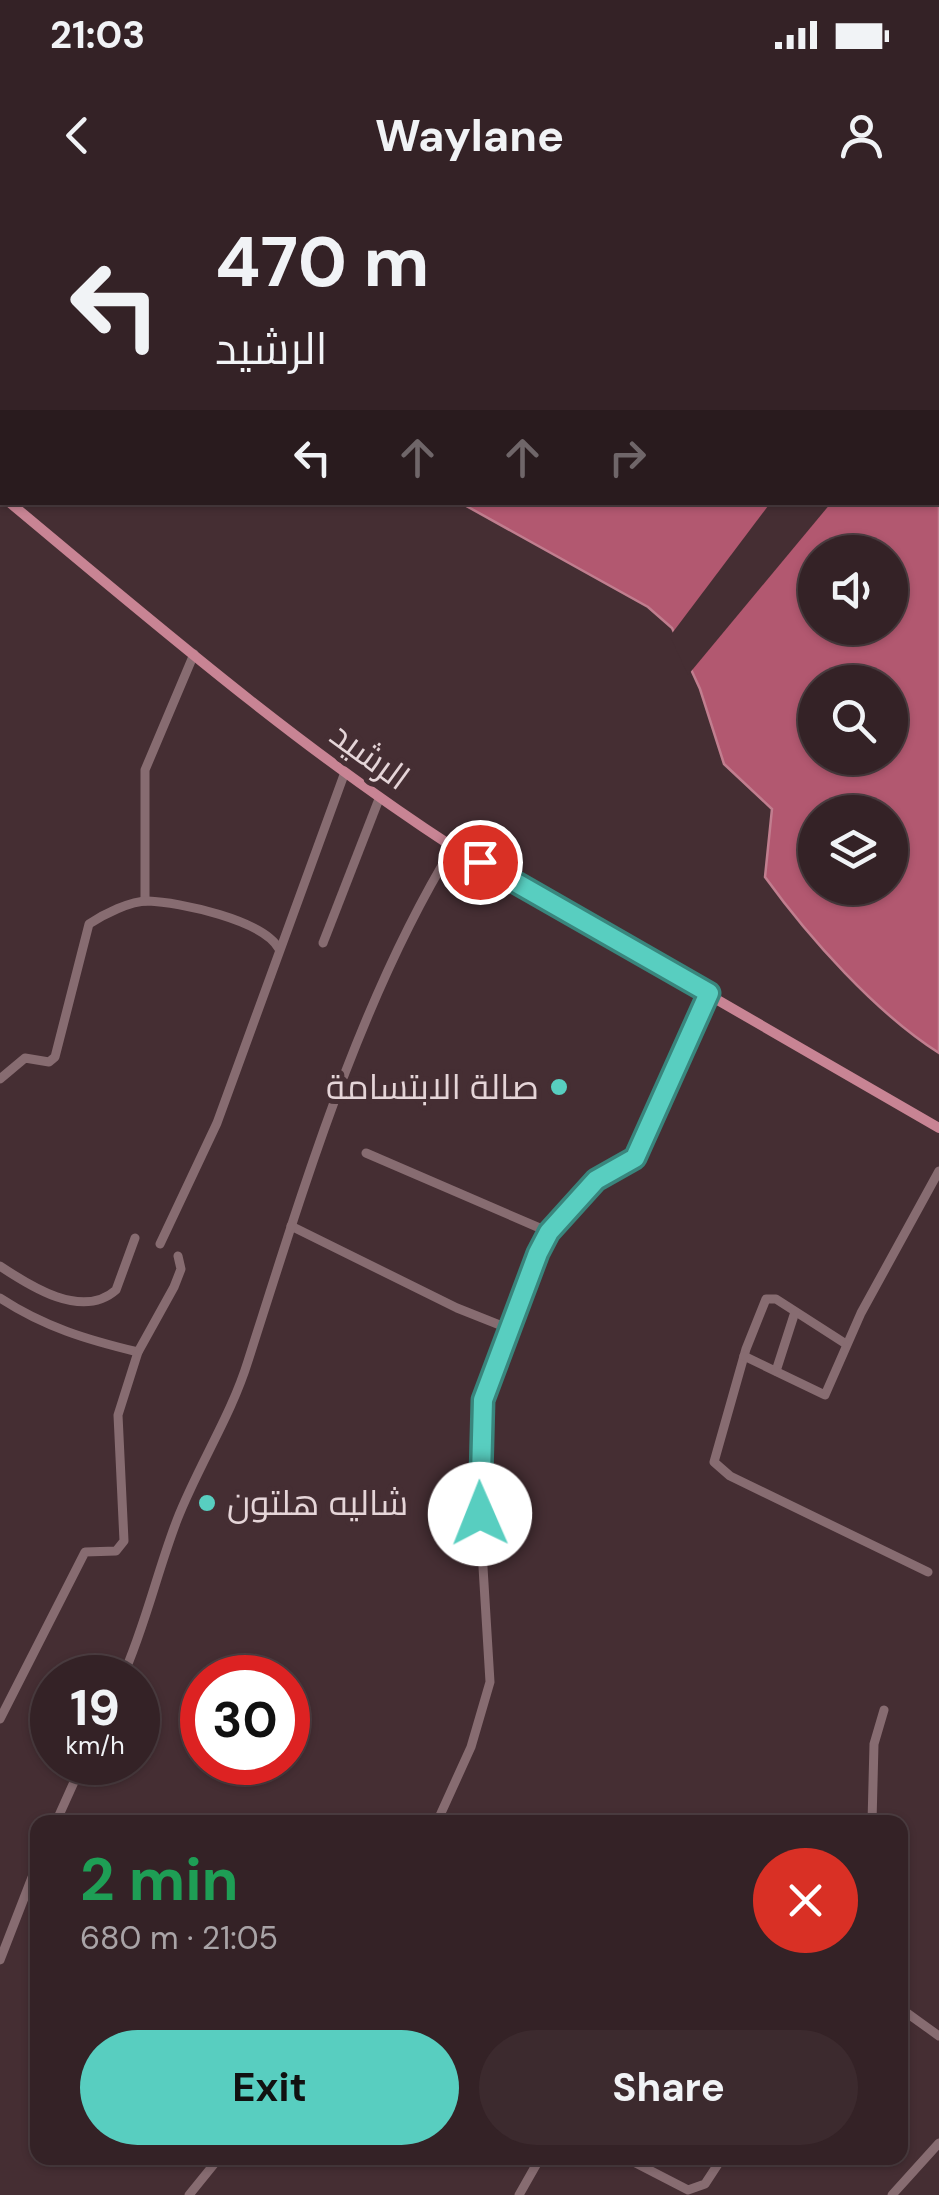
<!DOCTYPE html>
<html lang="en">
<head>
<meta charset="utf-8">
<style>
	:root { --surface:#342226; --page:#3c2a2e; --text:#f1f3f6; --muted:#a9a4a7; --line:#4e3f43; --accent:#58cec0 }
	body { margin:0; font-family:"DM Sans",Cairo,sans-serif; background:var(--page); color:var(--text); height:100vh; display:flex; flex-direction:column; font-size:38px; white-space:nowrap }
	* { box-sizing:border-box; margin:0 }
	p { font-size:32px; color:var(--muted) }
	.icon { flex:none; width:55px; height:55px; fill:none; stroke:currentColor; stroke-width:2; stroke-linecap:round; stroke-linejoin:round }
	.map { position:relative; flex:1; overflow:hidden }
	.details { position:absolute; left:30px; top:1615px; width:878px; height:350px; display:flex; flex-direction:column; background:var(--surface); border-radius:20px; box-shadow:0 2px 8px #0004,0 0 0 2px var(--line) }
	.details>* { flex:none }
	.banner { position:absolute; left:0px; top:0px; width:940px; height:305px; box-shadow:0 2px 8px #0004,0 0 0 2px var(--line); background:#342226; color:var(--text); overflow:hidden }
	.buttons { position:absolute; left:798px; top:335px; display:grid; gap:20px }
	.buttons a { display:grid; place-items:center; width:110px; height:110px; border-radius:50%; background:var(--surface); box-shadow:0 2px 8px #0004,0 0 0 2px var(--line); font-size:50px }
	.speed { position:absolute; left:30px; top:1455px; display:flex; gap:20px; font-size:50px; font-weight:700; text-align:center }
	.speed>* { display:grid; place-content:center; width:130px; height:130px; border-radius:50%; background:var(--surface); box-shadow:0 2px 8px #0004,0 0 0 2px var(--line); line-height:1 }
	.speed small { font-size:25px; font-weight:400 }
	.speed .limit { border:15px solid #d22; background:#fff; color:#111 }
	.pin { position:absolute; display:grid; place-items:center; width:85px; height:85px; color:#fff; margin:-42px; border:5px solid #fff; border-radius:50%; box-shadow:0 2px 10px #0007 }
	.me { position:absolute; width:110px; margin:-55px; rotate:359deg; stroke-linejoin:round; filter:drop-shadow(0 0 8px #0008) }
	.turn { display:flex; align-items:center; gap:35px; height:210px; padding:0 50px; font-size:45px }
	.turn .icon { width:130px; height:130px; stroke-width:2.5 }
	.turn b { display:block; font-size:70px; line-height:85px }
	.lanes { display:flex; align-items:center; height:95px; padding:0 50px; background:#0003; justify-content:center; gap:50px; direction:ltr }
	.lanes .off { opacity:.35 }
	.round { display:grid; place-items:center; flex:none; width:105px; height:105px; border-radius:52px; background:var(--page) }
	.headline { display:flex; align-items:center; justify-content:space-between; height:170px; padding:0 50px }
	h1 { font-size:60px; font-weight:700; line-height:75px; color:#1e9e55 }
	.cta { display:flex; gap:20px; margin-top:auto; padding:20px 50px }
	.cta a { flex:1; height:115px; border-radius:60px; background:var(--accent); color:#111; font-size:40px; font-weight:700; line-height:115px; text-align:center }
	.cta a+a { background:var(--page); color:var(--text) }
	.status { display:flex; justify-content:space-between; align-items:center; height:70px; padding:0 50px; background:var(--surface); direction:ltr }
	.status svg { height:28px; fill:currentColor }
	header { display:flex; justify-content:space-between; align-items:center; height:130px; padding:0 50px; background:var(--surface); font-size:45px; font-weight:700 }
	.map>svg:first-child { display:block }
</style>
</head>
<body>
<div class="status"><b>21:03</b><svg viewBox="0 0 49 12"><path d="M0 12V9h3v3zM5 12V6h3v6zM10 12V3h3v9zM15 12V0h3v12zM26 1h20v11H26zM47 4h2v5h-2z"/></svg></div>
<header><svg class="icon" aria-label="back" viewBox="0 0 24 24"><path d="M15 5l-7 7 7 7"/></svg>Waylane<svg class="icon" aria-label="person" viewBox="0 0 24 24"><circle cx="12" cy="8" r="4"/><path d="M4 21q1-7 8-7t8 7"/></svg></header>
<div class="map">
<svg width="939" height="1995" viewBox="0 0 939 1995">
	<rect width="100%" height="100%" fill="#452e33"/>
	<!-- water -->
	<path fill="#b25870" stroke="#c17e8f" stroke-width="2.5" fill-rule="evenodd" d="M0,0H939V853C876,813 809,738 765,677L772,609L724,564L700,489L672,428L648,407L461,303L938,302V2H2V43ZM815,352H890V428H815ZM815,482H890V558H815ZM815,612H890V688H815Z"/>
	<!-- pier -->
	<polygon fill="#452e33" points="771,302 831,303 688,475 670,436"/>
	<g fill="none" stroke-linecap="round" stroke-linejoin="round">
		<!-- minor -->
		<g stroke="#876c71" stroke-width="9">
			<polyline points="145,701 145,570 194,454"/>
			<polyline points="323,743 379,599"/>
			<path d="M0,879L25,858L49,862L55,857L89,724C104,714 130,701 148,701C179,702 264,720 279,749"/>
			<polyline points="366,953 549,1032"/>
			<polyline points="291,1026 457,1108 510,1129"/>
			<polyline points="160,1044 217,923 345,572"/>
			<path d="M0,1066C30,1086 82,1120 116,1090L135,1038"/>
			<path d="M0,1098C44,1127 88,1140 138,1152"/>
			<polyline points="846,1144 776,1099 766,1099 746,1149 714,1262 730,1276 928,1372"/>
			<polyline points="744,1156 825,1195 861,1113 939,971"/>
			<polyline points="776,1171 795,1112"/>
			<path d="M122,1478C145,1427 157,1372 177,1320C198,1266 231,1216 248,1161C303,990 359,800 453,647"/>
			<polyline points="0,1519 85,1352 116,1351 124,1341 118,1215 138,1152 174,1087 181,1069 178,1056"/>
			<polyline points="56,1622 83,1562"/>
			<polyline points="437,1622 471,1547 490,1482 478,1285 483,1200 549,1032 596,980 635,958 709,793"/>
			<polyline points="872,1622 874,1544 884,1510"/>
			<polyline points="0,1760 38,1662"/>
			<polyline points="900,1808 939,1836"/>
			<polyline points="626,1958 688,1990 705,1984 722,1958"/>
			<polyline points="189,1995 219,1958"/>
			<polyline points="519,1995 540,1958"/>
			<polyline points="892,1995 939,1943"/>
		</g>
		<!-- major -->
		<g stroke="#c88494" stroke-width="10">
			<polyline points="0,295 2,297"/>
			<path d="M9,302C153,422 296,545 453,647L939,928"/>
		</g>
	</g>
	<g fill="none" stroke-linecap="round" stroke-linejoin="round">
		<!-- route casing -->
		<g stroke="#39867d" stroke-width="25">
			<polyline id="route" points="480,662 709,793 635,958 596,980 549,1032 538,1053 483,1200 480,1314"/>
		</g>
		<!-- route -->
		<use href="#route" stroke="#58cec0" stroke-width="18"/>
	</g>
	<!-- markers -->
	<g fill="#58cec0" stroke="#452e33" stroke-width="4">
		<circle cx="559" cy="887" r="10"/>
		<circle cx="207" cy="1303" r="10"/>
	</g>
	<g text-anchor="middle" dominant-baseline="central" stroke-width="10" stroke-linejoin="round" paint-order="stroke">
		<!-- street labels -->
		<g font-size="35" fill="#e5d5d8" stroke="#452e33">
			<text transform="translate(370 556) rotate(36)">الرشيد</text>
		</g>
		<!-- poi labels -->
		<g font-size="35" fill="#e5d5d8" stroke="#452e33" text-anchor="end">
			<text x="539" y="887">صالة الابتسامة</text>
			<text x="227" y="1303" text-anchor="start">شاليه هلتون</text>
		</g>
	</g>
</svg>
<div class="buttons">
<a><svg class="icon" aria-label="sound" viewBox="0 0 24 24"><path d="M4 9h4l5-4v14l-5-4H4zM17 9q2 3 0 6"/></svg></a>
<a><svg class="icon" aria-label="search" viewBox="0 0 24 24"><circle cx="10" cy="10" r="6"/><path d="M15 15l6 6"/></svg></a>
<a><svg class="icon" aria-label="layers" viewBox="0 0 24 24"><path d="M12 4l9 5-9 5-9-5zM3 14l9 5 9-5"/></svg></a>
</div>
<div class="speed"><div>19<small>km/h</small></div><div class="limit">30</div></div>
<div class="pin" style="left:480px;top:662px;background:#d93025"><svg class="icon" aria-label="arrive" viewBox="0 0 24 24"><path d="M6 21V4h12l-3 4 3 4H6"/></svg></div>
<svg class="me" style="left:480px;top:1314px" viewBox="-20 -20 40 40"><circle r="19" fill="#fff"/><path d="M0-13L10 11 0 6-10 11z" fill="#58cec0"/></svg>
<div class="banner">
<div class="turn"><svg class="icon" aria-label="left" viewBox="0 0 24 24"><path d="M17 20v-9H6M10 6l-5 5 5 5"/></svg><div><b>470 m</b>الرشيد</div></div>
<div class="lanes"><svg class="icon" aria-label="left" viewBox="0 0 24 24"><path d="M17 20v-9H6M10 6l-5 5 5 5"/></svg><svg class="icon off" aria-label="ahead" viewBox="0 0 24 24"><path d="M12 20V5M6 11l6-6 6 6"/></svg><svg class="icon off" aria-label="ahead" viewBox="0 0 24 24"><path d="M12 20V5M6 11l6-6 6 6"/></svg><svg class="icon off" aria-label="right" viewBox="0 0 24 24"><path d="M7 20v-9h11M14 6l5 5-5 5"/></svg></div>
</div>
<section class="details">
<div class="headline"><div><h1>2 min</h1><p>680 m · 21:05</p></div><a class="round" style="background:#d93025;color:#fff"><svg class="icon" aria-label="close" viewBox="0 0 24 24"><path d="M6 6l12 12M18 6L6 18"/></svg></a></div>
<div class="cta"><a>Exit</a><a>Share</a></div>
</section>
</div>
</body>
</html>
